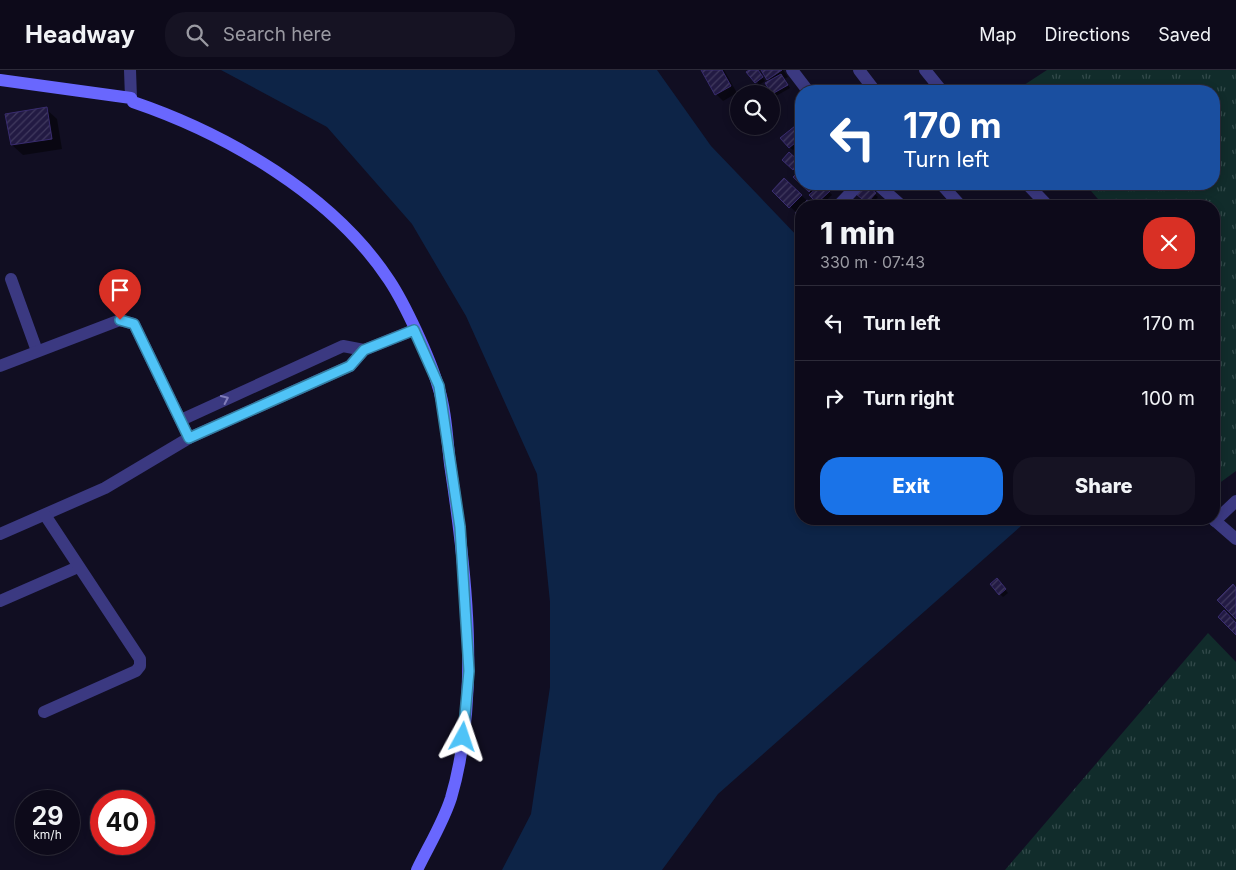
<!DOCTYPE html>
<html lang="en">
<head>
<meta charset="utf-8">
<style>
	:root { --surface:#0d0a1a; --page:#161323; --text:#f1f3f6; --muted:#9a9aa2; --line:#2d2b39; --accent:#1a73e8 }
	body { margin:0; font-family:Inter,sans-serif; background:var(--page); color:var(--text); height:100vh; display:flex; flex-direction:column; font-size:19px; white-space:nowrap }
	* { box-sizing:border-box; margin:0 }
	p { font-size:16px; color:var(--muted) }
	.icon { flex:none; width:28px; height:28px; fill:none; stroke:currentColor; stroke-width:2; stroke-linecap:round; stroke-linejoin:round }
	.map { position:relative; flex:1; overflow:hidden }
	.drawer { position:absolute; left:795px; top:130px; width:425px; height:325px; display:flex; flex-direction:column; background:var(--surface); border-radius:20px; box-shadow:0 2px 8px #0003,0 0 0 1px var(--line) }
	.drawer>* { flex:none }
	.banner { position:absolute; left:795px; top:15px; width:425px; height:105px; border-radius:20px; box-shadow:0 2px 8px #0003,0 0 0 1px var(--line); background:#1a4fa0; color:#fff; overflow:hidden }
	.controls { position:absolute; left:730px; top:15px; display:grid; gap:10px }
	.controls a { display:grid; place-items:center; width:50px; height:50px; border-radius:50%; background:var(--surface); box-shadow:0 2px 8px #0003,0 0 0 1px var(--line); font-size:25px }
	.speed { position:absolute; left:15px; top:720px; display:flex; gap:10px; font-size:25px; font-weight:700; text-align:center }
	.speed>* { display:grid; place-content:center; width:65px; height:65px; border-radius:50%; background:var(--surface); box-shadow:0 2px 8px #0003,0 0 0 1px var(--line); line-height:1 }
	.speed small { font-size:12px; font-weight:400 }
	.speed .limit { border:8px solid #d22; background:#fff; color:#111 }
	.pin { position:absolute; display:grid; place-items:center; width:42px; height:42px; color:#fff; margin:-51px -21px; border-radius:50% 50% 50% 0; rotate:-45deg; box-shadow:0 0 5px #0007 }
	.pin .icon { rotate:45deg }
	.me { position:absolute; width:55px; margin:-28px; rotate:5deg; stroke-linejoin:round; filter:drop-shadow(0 0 4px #0008) }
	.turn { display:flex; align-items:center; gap:18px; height:105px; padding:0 25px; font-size:22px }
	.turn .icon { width:65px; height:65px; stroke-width:2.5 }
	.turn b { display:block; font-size:35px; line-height:42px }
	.round { display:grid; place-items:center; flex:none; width:52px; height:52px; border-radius:20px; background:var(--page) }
	.head { display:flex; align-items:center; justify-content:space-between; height:85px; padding:0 25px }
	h1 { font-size:30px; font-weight:800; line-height:38px }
	.button { display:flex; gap:10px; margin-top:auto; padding:10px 25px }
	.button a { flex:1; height:58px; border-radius:20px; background:var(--accent); color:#fff; font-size:20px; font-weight:800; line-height:58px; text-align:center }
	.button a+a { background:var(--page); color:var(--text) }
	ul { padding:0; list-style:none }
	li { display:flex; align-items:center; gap:15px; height:75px; padding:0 25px; border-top:1px solid var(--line) }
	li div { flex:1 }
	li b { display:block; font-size:19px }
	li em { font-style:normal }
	header { display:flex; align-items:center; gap:30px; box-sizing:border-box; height:70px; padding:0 25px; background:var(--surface); border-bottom:1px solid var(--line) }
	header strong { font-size:24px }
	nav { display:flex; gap:28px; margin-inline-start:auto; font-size:18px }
	.search { width:350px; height:45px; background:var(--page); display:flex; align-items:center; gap:12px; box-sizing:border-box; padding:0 18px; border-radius:20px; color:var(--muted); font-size:19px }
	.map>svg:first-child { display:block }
</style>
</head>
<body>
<header>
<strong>Headway</strong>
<div class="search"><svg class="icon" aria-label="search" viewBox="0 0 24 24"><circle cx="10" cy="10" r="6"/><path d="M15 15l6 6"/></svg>Search here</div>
<nav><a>Map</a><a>Directions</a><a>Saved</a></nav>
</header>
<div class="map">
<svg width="1236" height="800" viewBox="0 0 1236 800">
	<defs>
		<pattern id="grass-tufts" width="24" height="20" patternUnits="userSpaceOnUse" patternTransform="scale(1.25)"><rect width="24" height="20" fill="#112c2b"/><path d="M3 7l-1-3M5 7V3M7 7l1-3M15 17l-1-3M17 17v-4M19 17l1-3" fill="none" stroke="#334a4b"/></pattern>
		<pattern id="building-hatch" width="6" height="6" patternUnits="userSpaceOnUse" patternTransform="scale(1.25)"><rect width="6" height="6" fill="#221a43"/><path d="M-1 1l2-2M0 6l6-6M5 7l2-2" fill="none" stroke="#413a5f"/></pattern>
	</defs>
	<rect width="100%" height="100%" fill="#110e22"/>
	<!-- grass -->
	<g fill="url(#grass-tufts)">
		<polygon points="1047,0 1236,0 1236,401 1214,417 1214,136 1104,136 1085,114 1214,114 1214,21 1015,21"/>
		<polygon points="1208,563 1236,592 1236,800 1005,800"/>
	</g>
	<!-- water -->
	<polygon fill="#0d2447" points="221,0 657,0 711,76 801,170 801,449 1033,449 1021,456 718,724 662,800 502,800 531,744 550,617 550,532 537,404 466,246 412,154 327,57"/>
	<!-- shadow -->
	<g fill="#0007">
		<polygon points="703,0 724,0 737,23 723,31 716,24"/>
		<polygon points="751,0 757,0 765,11 759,15"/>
		<polygon points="762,0 783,0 788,7 784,9 790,18 776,26 773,23 771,11"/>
		<polygon points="46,39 57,49 62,79 23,85 12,75"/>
		<polygon points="798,61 801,65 801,74 793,80 789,77"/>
		<polygon points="789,84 801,95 801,113 795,107 798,104 783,90"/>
		<polygon points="784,110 813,136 801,136 801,147 774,121"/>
		<polygon points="802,114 830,114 826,118 832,125 821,135"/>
		<polygon points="843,114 860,114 851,122"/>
		<polygon points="865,116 878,127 871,135 858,124"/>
		<polygon points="885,133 890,136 883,136"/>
		<polygon points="1000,513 1008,523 1003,527 1000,524"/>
	</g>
	<!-- building -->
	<g fill="url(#building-hatch)" stroke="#392c6f">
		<polygon points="701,0 722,0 731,16 715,25"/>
		<polygon points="749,0 758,0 763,7 755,13 746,2"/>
		<polygon points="761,0 782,0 767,10"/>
		<polygon points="781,4 788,15 772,24 765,13"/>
		<polygon points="47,37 52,69 11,75 5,44"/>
		<polygon points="795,56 801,64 801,68 789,78 780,68"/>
		<polygon points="789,82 800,92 793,100 782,90"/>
		<polygon points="801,99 801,114 817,114 809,122 793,107"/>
		<polygon points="784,108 802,125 789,138 772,121"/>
		<polygon points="821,114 830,121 817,133 809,125"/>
		<polygon points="865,114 876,123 867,133 856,124"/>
		<polygon points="853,129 860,136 845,136"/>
		<polygon points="807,130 815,136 801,136 801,148 795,143"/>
		<polygon points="997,508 1006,519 999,525 990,514"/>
		<polygon points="1233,514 1236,518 1236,549 1217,530"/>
		<polygon points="1224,540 1236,553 1236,565 1218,547"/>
	</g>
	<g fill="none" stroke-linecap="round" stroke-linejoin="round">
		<!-- street -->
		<g stroke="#3b3981" stroke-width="12">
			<polyline points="130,0 131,28"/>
			<polyline points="792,0 808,21"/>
			<polyline points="859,0 875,21"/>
			<polyline points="925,0 942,21"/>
			<polyline points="877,114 902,136"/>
			<polyline points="941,114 961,136"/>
			<polyline points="1027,114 1048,136"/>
			<polyline points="838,136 859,114"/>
			<polyline points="11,209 37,281"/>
			<polyline points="0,296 120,250 134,254 189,368"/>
			<polyline points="181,350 343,276 364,280"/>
			<polyline points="1213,449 1236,469"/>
			<polyline points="1215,451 1236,431"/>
			<polyline points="0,464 105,418 189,368 350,296 364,280 414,260"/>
			<polyline points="0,531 78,497"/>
			<polyline points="44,642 136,601 140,596 140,589 45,445"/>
		</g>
		<!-- secondary -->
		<path stroke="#6967fe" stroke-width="12" d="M0,10L131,28L133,32C227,64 333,125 389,210C405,234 430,288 438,316C446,340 447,369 450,394C466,498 481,626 451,728C443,753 428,777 417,800"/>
	</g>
	<!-- one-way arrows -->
	<defs><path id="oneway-chevron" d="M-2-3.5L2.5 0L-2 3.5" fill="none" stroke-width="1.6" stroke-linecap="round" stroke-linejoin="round" transform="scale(1.25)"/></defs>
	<use stroke="#807cba" href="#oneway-chevron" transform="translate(225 329) rotate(-25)"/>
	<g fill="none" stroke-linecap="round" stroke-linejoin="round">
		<!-- route casing -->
		<g stroke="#337fa1" stroke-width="12">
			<polyline id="route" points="120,250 134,254 189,368 350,296 364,280 414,260 439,316 460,457 469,601 463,667"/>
		</g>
		<!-- route -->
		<use href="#route" stroke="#4fc3f7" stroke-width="9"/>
	</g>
</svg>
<div class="controls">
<a><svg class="icon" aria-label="search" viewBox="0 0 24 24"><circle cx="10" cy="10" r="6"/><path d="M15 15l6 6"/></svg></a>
</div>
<div class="speed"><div>29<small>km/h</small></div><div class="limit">40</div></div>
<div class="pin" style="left:120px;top:250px;background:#d93025"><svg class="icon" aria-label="arrive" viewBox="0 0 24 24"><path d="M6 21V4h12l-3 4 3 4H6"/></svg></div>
<svg class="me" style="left:463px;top:667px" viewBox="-20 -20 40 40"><path d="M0-17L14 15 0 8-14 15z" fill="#4fc3f7" stroke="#fff" stroke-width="4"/></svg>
<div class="banner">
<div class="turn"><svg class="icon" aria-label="left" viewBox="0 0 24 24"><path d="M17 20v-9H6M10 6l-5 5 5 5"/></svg><div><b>170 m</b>Turn left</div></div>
</div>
<section class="drawer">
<div class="head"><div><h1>1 min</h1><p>330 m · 07:43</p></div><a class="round" style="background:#d93025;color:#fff"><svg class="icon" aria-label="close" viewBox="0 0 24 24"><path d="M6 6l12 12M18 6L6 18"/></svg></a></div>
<ul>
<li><svg class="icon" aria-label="left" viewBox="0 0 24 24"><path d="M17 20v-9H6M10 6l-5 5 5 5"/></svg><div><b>Turn left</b></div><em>170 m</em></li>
<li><svg class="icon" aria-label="right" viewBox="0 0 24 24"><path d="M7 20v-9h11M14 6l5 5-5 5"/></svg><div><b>Turn right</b></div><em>100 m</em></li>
</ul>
<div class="button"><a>Exit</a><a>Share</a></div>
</section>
</div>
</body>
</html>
